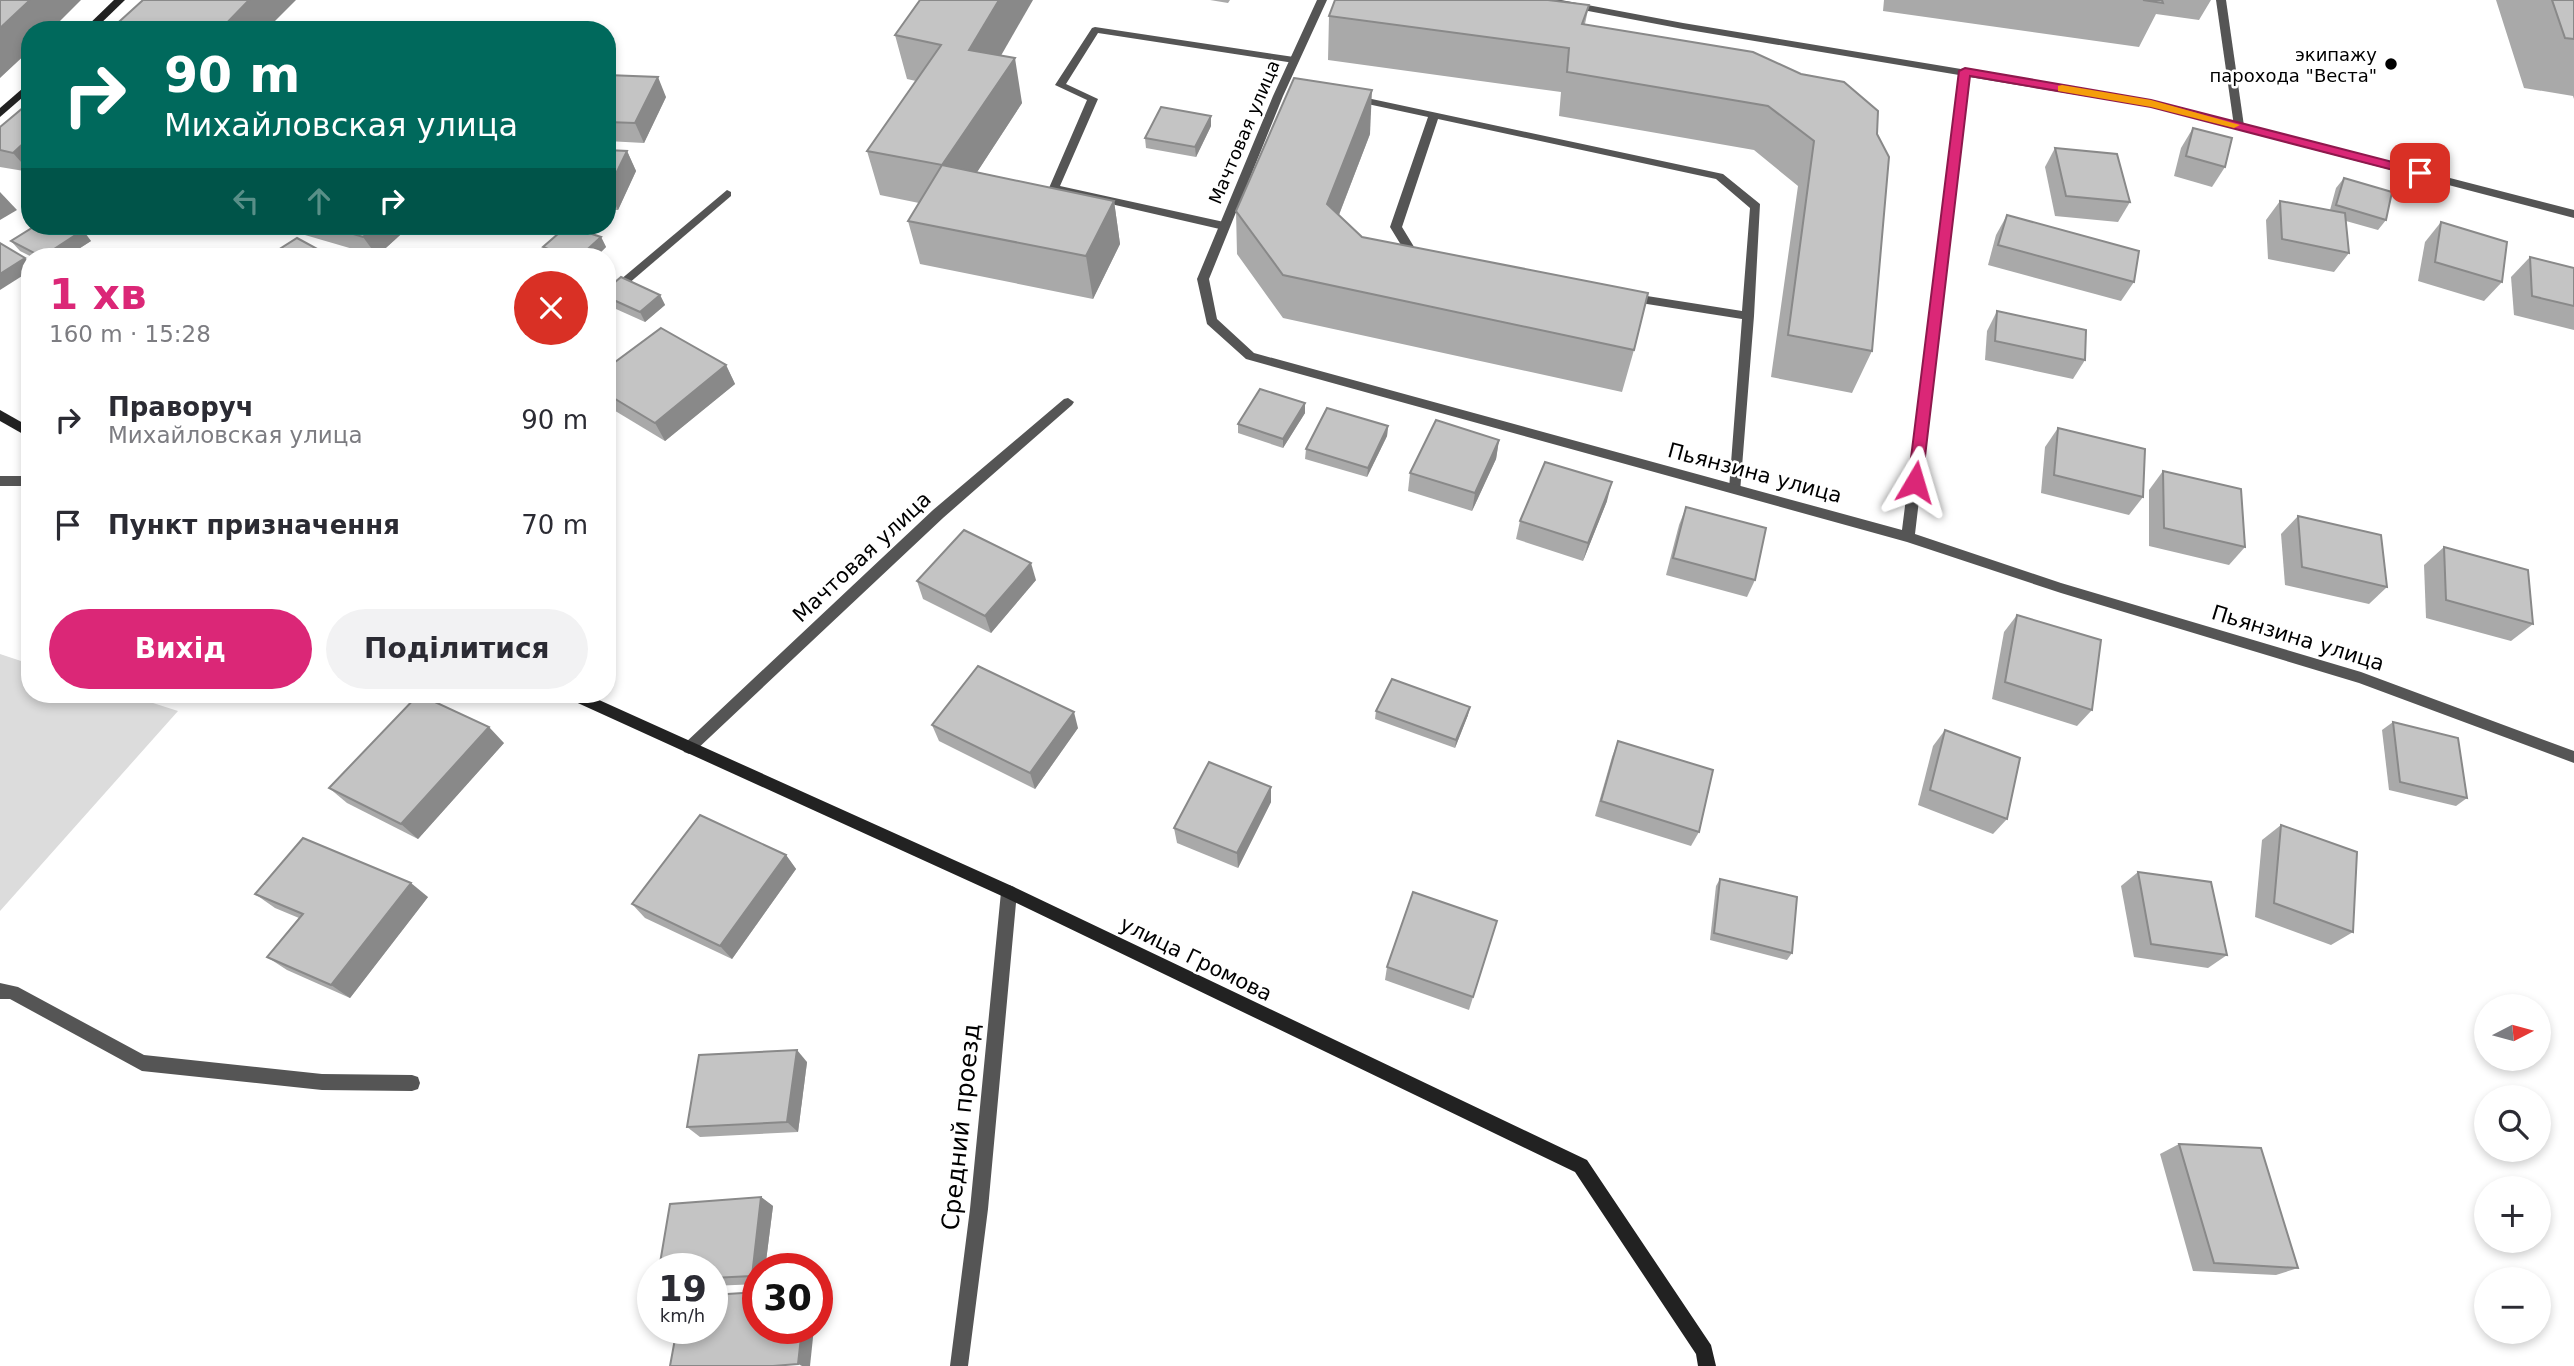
<!DOCTYPE html>
<html lang="uk">
<head>
<meta charset="utf-8">
<style>
	:root { --surface:#fff; --page:#f2f2f3; --text:#2b2b33; --muted:#7c7c81; --accent:#db2777 }
	body { margin:0; font-family:"DejaVu Sans",sans-serif; background:var(--page); color:var(--text); height:100vh; display:flex; flex-direction:column; font-size:26px; white-space:nowrap }
	* { box-sizing:border-box; margin:0 }
	p { font-size:23px; color:var(--muted) }
	.icon { flex:none; width:38px; height:38px; fill:none; stroke:currentColor; stroke-width:2; stroke-linecap:round; stroke-linejoin:round }
	.map { position:relative; flex:1; overflow:hidden }
	.sheet { position:absolute; left:21px; top:248px; width:595px; height:455px; display:flex; flex-direction:column; background:var(--surface); border-radius:28px; box-shadow:0 4px 10px #0003 }
	.sheet>* { flex:none }
	.guide { position:absolute; left:21px; top:21px; width:595px; height:214px; border-radius:28px; box-shadow:0 4px 10px #0003; background:#00695c; color:#fff; overflow:hidden }
	.needle { width:46px; rotate:84deg }
	.fabs { position:absolute; left:2474px; top:994px; display:grid; gap:14px }
	.fabs a { display:grid; place-items:center; width:77px; height:77px; border-radius:50%; background:var(--surface); box-shadow:0 4px 10px #0003; font-size:35px }
	.speed { position:absolute; left:637px; top:1253px; display:flex; gap:14px; font-size:35px; font-weight:700; text-align:center }
	.speed>* { display:grid; place-content:center; width:91px; height:91px; border-radius:50%; background:var(--surface); box-shadow:0 4px 10px #0003; line-height:1 }
	.speed small { font-size:18px; font-weight:400 }
	.speed .limit { border:10px solid #d22; background:#fff; color:#111 }
	.pin { position:absolute; display:grid; place-items:center; width:60px; height:60px; color:#fff; margin:-30px; border-radius:14px; box-shadow:0 4px 10px #0006 }
	.me { position:absolute; width:77px; margin:-38px; rotate:7deg; stroke-linejoin:round; filter:drop-shadow(0 0 5px #0008) }
	.turn { display:flex; align-items:center; gap:24px; height:147px; padding:0 28px; font-size:32px }
	.turn .icon { width:91px; height:91px; stroke-width:2.5 }
	.turn b { display:block; font-size:49px; line-height:60px }
	.lanes { display:flex; align-items:center; height:66px; padding:0 28px; background:#0003; justify-content:center; gap:35px; direction:ltr }
	.lanes .off { opacity:.35 }
	.round { display:grid; place-items:center; flex:none; width:74px; height:74px; border-radius:37px; background:var(--page) }
	.overview { display:flex; align-items:center; justify-content:space-between; height:119px; padding:0 28px }
	h1 { font-size:42px; font-weight:700; line-height:52px; color:var(--accent) }
	.button { display:flex; gap:14px; margin-top:auto; padding:14px 28px }
	.button a { flex:1; height:80px; border-radius:42px; background:var(--accent); color:#fff; font-size:28px; font-weight:700; line-height:80px; text-align:center }
	.button a+a { background:var(--page); color:var(--text) }
	ul { padding:0; list-style:none }
	li { display:flex; align-items:center; gap:21px; height:105px; padding:0 28px }
	li div { flex:1 }
	li b { display:block; font-size:26px }
	li em { font-style:normal }
	.map>svg:first-child { display:block }
</style>
</head>
<body>
<div class="map">
<svg width="2574" height="1366" viewBox="0 0 2574 1366">
	<rect width="100%" height="100%" fill="#fff"/>
	<!-- green -->
	<polygon fill="#dcdcdc" points="0,654 30,664 30,695 128,695 178,711 0,911"/>
	<g fill="none" stroke-linecap="round" stroke-linejoin="round">
		<!-- lane -->
		<g fill="#555" fill-rule="evenodd">
			<polygon points="2216,0 2226,0 2244,126 2239,129 2234,126"/>
			<polygon points="1095,27 1294,57 1299,60 1294,63 1098,33 1066,84 1098,99 1060,186 1224,222 1228,223 1228,229 1224,230 1050,190 1049,188 1087,100 1055,85 1092,28"/>
			<polygon points="1353,95 1723,174 1760,204 1754,316 1740,492 1735,494 1729,489 1742,319 1628,301 1622,297 1628,293 1742,311 1750,208 1716,179 1438,119 1402,227 1422,260 1416,264 1412,263 1390,227 1428,117 1349,100 1349,96"/>
			<polygon points="727,190 731,192 731,196 607,302 607,291"/>
			<polygon points="1009,885 1014,887 1017,892 988,1209 968,1366 950,1366 970,1209 1001,892 1004,887"/>
			<polygon points="0,983 18,987 144,1055 322,1074 412,1075 418,1077 420,1083 418,1089 412,1091 322,1090 142,1071 10,999 0,999"/>
		</g>
		<!-- street -->
		<g fill="#555" fill-rule="evenodd">
			<polygon points="1317,0 1327,0 1283,96 1209,279 1217,319 1254,353 1902,530 1959,75 1683,29 1546,3 1541,0 1561,0 1683,23 1961,69 1965,68 1970,71 2151,101 2574,210 2574,218 2151,107 1969,77 1915,534 2061,583 2361,672 2574,751 2574,763 2359,683 2061,593 1907,542 1246,359 1207,324 1197,279 1273,96"/>
			<polygon points="1068,398 1074,402 1072,405 943,518 694,752 689,754 684,752 682,748 684,744 933,510 1064,399"/>
			<rect x="0" y="476" width="30" height="10"/>
		</g>
		<!-- secondary -->
		<g fill="#222" fill-rule="evenodd">
			<polygon points="114,0 125,0 94,30 83,30"/>
			<polygon points="30,82 30,91 0,117 0,108"/>
			<polygon points="0,410 30,427 30,438 0,421"/>
			<polygon points="567,695 588,695 1014,887 1587,1160 1711,1345 1716,1366 1698,1366 1696,1354 1575,1172 1004,897 569,699"/>
		</g>
	</g>
	<!-- wall -->
	<g fill="#a9a9a9">
		<polygon points="1210,0 1230,0 1228,3"/>
		<polygon points="1884,0 2211,0 2199,20 2156,14 2139,47 1883,11"/>
		<polygon points="2496,0 2574,0 2574,99 2573,96 2524,88"/>
		<polygon points="1589,5 1585,24 1801,74 1872,351 1852,393 1771,377 1798,186 1754,150 1559,116 1561,92 1328,60 1329,16"/>
		<polygon points="895,35 1001,56 1022,103 977,172 1114,201 1120,244 1093,299 920,264 908,221 919,203 880,195 867,151 916,81 907,79"/>
		<polygon points="607,75 666,97 644,143 607,141"/>
		<polygon points="30,102 30,172 0,167 0,127"/>
		<polygon points="1211,126 1196,157 1146,148 1145,138"/>
		<polygon points="2193,128 2225,167 2212,187 2174,176 2181,148"/>
		<polygon points="1370,134 1339,215 1362,237 1634,350 1622,392 1283,318 1237,254 1236,211"/>
		<polygon points="2055,148 2130,202 2118,222 2055,216 2045,167"/>
		<polygon points="607,150 627,151 636,171 618,210 607,210"/>
		<polygon points="2344,178 2386,220 2378,230 2346,221 2349,253 2334,272 2268,259 2266,220 2280,201 2330,210 2336,188"/>
		<polygon points="2007,215 2134,282 2121,301 1988,265 1996,235"/>
		<polygon points="2441,222 2502,282 2484,301 2418,281 2425,242"/>
		<polygon points="35,226 110,226 99,234 74,226 91,241 66,257 32,257 20,251 11,241"/>
		<polygon points="298,226 410,226 377,256 305,235"/>
		<polygon points="601,237 606,247 596,257 549,257 543,247"/>
		<polygon points="2530,257 2574,268 2574,330 2514,315 2511,277"/>
		<polygon points="607,289 660,295 665,305 645,322 607,305"/>
		<polygon points="1997,311 2085,360 2073,379 1985,360 1987,331"/>
		<polygon points="726,365 735,384 665,441 607,406 607,368"/>
		<polygon points="1305,403 1305,413 1283,448 1238,433 1238,424"/>
		<polygon points="1388,426 1387,436 1367,477 1305,459 1306,449"/>
		<polygon points="2058,428 2143,497 2129,515 2041,493 2045,447"/>
		<polygon points="1499,440 1496,459 1472,511 1408,491 1410,473"/>
		<polygon points="2163,471 2245,547 2229,565 2149,546 2149,490"/>
		<polygon points="1607,501 1583,561 1516,539 1520,521"/>
		<polygon points="1686,507 1755,580 1747,597 1666,575 1679,525"/>
		<polygon points="2298,516 2387,587 2369,604 2285,585 2281,534"/>
		<polygon points="2444,547 2533,624 2511,641 2426,618 2424,565"/>
		<polygon points="1036,580 991,633 923,599 917,581"/>
		<polygon points="2017,615 2092,710 2077,726 1992,699 2004,632"/>
		<polygon points="1376,711 1468,715 1455,748 1375,719"/>
		<polygon points="2393,722 2467,798 2456,806 2389,790 2382,730"/>
		<polygon points="932,725 1078,728 1035,789 939,741"/>
		<polygon points="1945,730 2007,819 1993,834 1918,805 1933,746"/>
		<polygon points="1618,741 1699,832 1691,846 1595,816 1612,757"/>
		<polygon points="504,743 418,839 347,803 329,788"/>
		<polygon points="1271,787 1271,802 1238,868 1177,843 1174,828"/>
		<polygon points="2281,825 2353,932 2331,945 2255,917 2262,840"/>
		<polygon points="786,855 796,869 732,959 645,918 632,904"/>
		<polygon points="2138,872 2227,955 2208,968 2134,957 2121,886"/>
		<polygon points="1720,879 1792,953 1787,960 1710,940 1716,886"/>
		<polygon points="255,894 428,897 350,998 287,970 267,957 299,918 275,908"/>
		<polygon points="1497,921 1469,1010 1385,980 1387,967"/>
		<polygon points="807,1062 798,1132 700,1137 687,1127"/>
		<polygon points="2179,1144 2298,1268 2276,1275 2193,1271 2160,1154"/>
		<polygon points="761,1197 773,1206 765,1269 758,1269 758,1284 712,1286 712,1269"/>
	</g>
	<!-- shaded-wall -->
	<g fill="#898989">
		<polygon points="30,0 81,0 51,30 30,30 30,50 0,78 0,28"/>
		<polygon points="249,0 296,0 266,30 219,30"/>
		<polygon points="999,0 1033,0 979,94 969,50"/>
		<polygon points="1015,58 1022,103 953,209 942,165"/>
		<polygon points="658,77 666,97 644,143 635,123"/>
		<polygon points="1372,90 1370,134 1326,248 1327,204"/>
		<polygon points="1211,116 1211,126 1196,157 1195,147"/>
		<polygon points="27,140 30,144 30,172 13,153"/>
		<polygon points="627,151 636,171 618,210 608,190"/>
		<polygon points="0,192 17,210 0,220"/>
		<polygon points="1114,201 1120,244 1093,299 1086,256"/>
		<polygon points="91,226 110,226 99,234"/>
		<polygon points="375,226 410,226 377,256 363,237"/>
		<polygon points="83,230 91,241 66,257 42,257"/>
		<polygon points="601,237 606,247 596,257 579,257"/>
		<polygon points="25,258 30,263 30,271 0,290 0,274"/>
		<polygon points="660,295 665,305 645,322 640,312"/>
		<polygon points="726,365 735,384 665,441 655,423"/>
		<polygon points="1305,403 1305,413 1283,448 1283,439"/>
		<polygon points="1388,426 1387,436 1367,477 1368,468"/>
		<polygon points="1499,440 1496,459 1472,511 1475,493"/>
		<polygon points="1612,482 1607,501 1583,561 1588,543"/>
		<polygon points="1031,563 1036,580 991,633 985,616"/>
		<polygon points="1470,707 1468,715 1455,748 1456,740"/>
		<polygon points="1074,712 1078,728 1035,789 1030,773"/>
		<polygon points="489,727 504,743 418,839 401,824"/>
		<polygon points="1271,787 1271,802 1238,868 1237,853"/>
		<polygon points="786,855 796,869 732,959 720,946"/>
		<polygon points="411,883 428,897 350,998 331,985"/>
		<polygon points="797,1050 807,1062 798,1132 787,1122"/>
		<polygon points="761,1197 773,1206 765,1269 758,1269 758,1280 752,1276"/>
		<polygon points="802,1328 814,1328 810,1366 802,1366 798,1364"/>
	</g>
	<!-- building -->
	<g fill="#c4c4c4" stroke="#898989" stroke-width="2">
		<polygon points="0,0 30,0 0,28"/>
		<polygon points="143,0 249,0 220,30 110,30"/>
		<polygon points="920,0 999,0 969,50 1015,58 942,165 867,151 941,45 895,35"/>
		<polygon points="1335,0 1548,0 1589,5 1582,24 1753,52 1801,74 1844,82 1878,111 1877,134 1889,157 1872,351 1788,335 1814,141 1768,106 1567,72 1569,48 1329,16"/>
		<polygon points="2143,0 2162,0 2163,3"/>
		<polygon points="2552,0 2574,0 2574,39 2565,38"/>
		<polygon points="607,75 658,77 635,123 607,122"/>
		<polygon points="1294,78 1372,90 1327,204 1362,237 1648,293 1634,350 1283,275 1236,211"/>
		<polygon points="30,102 30,141 27,140 13,153 0,150 0,127"/>
		<polygon points="1161,107 1211,116 1195,147 1145,138"/>
		<polygon points="2193,128 2232,138 2225,167 2186,156"/>
		<polygon points="2055,148 2117,154 2130,202 2066,196"/>
		<polygon points="607,150 627,151 608,190 607,190"/>
		<polygon points="942,165 1114,201 1086,256 908,221"/>
		<polygon points="2344,178 2392,192 2386,220 2336,205"/>
		<polygon points="2280,201 2345,213 2349,253 2282,239"/>
		<polygon points="2007,215 2139,251 2134,282 1998,245"/>
		<polygon points="2441,222 2507,242 2502,282 2435,262"/>
		<polygon points="35,226 73,226 83,230 42,257 11,241"/>
		<polygon points="326,226 375,226 363,237"/>
		<polygon points="567,226 568,226 601,237 579,257 569,257 543,247"/>
		<polygon points="297,238 332,257 267,257"/>
		<polygon points="0,243 25,258 0,274"/>
		<polygon points="2530,257 2574,268 2574,306 2532,296"/>
		<polygon points="621,277 660,295 640,312 607,297 607,289"/>
		<polygon points="1997,311 2086,330 2085,360 1995,341"/>
		<polygon points="661,328 726,365 655,423 607,394 607,368"/>
		<polygon points="1260,389 1305,403 1283,439 1238,424"/>
		<polygon points="1327,408 1388,426 1368,468 1306,449"/>
		<polygon points="1436,420 1499,440 1475,493 1410,473"/>
		<polygon points="2058,428 2145,449 2143,497 2054,475"/>
		<polygon points="1545,462 1612,482 1588,543 1520,521"/>
		<polygon points="2163,471 2241,489 2245,547 2164,528"/>
		<polygon points="1686,507 1766,528 1755,580 1673,558"/>
		<polygon points="2298,516 2381,535 2387,587 2302,567"/>
		<polygon points="964,530 1031,563 985,616 917,581"/>
		<polygon points="2444,547 2528,570 2533,624 2446,600"/>
		<polygon points="2017,615 2101,640 2092,710 2005,682"/>
		<polygon points="978,666 1074,712 1030,773 932,725"/>
		<polygon points="1392,679 1470,707 1456,740 1376,711"/>
		<polygon points="418,695 420,695 489,727 401,824 329,788"/>
		<polygon points="2393,722 2458,738 2467,798 2400,782"/>
		<polygon points="1945,730 2020,758 2007,819 1930,790"/>
		<polygon points="1618,741 1713,770 1699,832 1601,801"/>
		<polygon points="1209,762 1271,787 1237,853 1174,828"/>
		<polygon points="700,815 786,855 720,946 632,904"/>
		<polygon points="2281,825 2357,852 2353,932 2274,903"/>
		<polygon points="303,838 411,883 331,985 267,957 303,914 255,894"/>
		<polygon points="2138,872 2211,882 2227,955 2151,944"/>
		<polygon points="1720,879 1797,897 1792,953 1714,933"/>
		<polygon points="1413,892 1497,921 1473,997 1387,967"/>
		<polygon points="797,1050 787,1122 687,1127 699,1055"/>
		<polygon points="2179,1144 2261,1148 2298,1268 2214,1263"/>
		<polygon points="761,1197 752,1276 712,1278 712,1269 659,1269 670,1204"/>
		<polygon points="758,1292 758,1328 802,1328 798,1364 773,1366 670,1366 677,1328 712,1328 712,1295"/>
	</g>
	<!-- route -->
	<polygon fill="#db2777" stroke="#8e194d" stroke-width="2" points="1965,68 2151,100 2424,170 2426,173 2420,177 2151,107 1970,76 1922,482 1915,488 1908,482 1959,71"/>
	<!-- slow -->
	<polygon fill="#f59e0b" points="2062,85 2151,100 2240,125 2234,128 2151,107 2058,91 2058,86"/>
	<!-- markers -->
	<circle fill="#000" stroke="#fff" stroke-width="2.5" cx="2391" cy="64" r="7"/>
	<g text-anchor="middle" dominant-baseline="central" stroke-width="5" stroke-linejoin="round" paint-order="stroke">
		<!-- far-poi labels -->
		<g font-size="18" fill="#000" stroke="#fff" text-anchor="end">
			<text x="2377" y="54">экипажу<tspan x="2377" dy="21">парохода "Веста"</tspan></text>
		</g>
		<!-- far-street labels -->
		<g font-size="18" fill="#000" stroke="#fff">
			<text transform="translate(1244 132) rotate(-67)">Мачтовая улица</text>
		</g>
		<!-- street labels -->
		<g font-size="21" fill="#000" stroke="#fff">
			<text transform="translate(1755 473) rotate(15)">Пьянзина улица</text>
			<text transform="translate(862 557) rotate(-43)">Мачтовая улица</text>
			<text transform="translate(2298 638) rotate(17)">Пьянзина улица</text>
			<text transform="translate(1196 959) rotate(26)">улица Громова</text>
		</g>
		<!-- near-street labels -->
		<g font-size="24" fill="#000" stroke="#fff">
			<text transform="translate(961 1127) rotate(-84)">Средний проезд</text>
		</g>
	</g>
</svg>
<div class="fabs">
<a><svg class="needle" viewBox="-14 -14 28 28"><path d="M0-13l5 13h-10z" fill="#e53935"/><path d="M0 13l5-13h-10z" fill="#7c7c81"/></svg></a>
<a><svg class="icon" aria-label="search" viewBox="0 0 24 24"><circle cx="10" cy="10" r="6"/><path d="M15 15l6 6"/></svg></a>
<a>+</a>
<a>−</a>
</div>
<div class="speed"><div>19<small>km/h</small></div><div class="limit">30</div></div>
<div class="pin" style="left:2420px;top:173px;background:#d93025"><svg class="icon" aria-label="arrive" viewBox="0 0 24 24"><path d="M6 21V4h12l-3 4 3 4H6"/></svg></div>
<svg class="me" style="left:1915px;top:482px" viewBox="-20 -20 40 40"><path d="M0-17L14 15 0 8-14 15z" fill="#db2777" stroke="#fff" stroke-width="4"/></svg>
<div class="guide">
<div class="turn"><svg class="icon" aria-label="right" viewBox="0 0 24 24"><path d="M7 20v-9h11M14 6l5 5-5 5"/></svg><div><b>90 m</b>Михайловская улица</div></div>
<div class="lanes"><svg class="icon off" aria-label="left" viewBox="0 0 24 24"><path d="M17 20v-9H6M10 6l-5 5 5 5"/></svg><svg class="icon off" aria-label="ahead" viewBox="0 0 24 24"><path d="M12 20V5M6 11l6-6 6 6"/></svg><svg class="icon" aria-label="right" viewBox="0 0 24 24"><path d="M7 20v-9h11M14 6l5 5-5 5"/></svg></div>
</div>
<section class="sheet">
<div class="overview"><div><h1>1 хв</h1><p>160 m · 15:28</p></div><a class="round" style="background:#d93025;color:#fff"><svg class="icon" aria-label="close" viewBox="0 0 24 24"><path d="M6 6l12 12M18 6L6 18"/></svg></a></div>
<ul>
<li><svg class="icon" aria-label="right" viewBox="0 0 24 24"><path d="M7 20v-9h11M14 6l5 5-5 5"/></svg><div><b>Праворуч</b><p>Михайловская улица</p></div><em>90 m</em></li>
<li><svg class="icon" aria-label="arrive" viewBox="0 0 24 24"><path d="M6 21V4h12l-3 4 3 4H6"/></svg><div><b>Пункт призначення</b></div><em>70 m</em></li>
</ul>
<div class="button"><a>Вихід</a><a>Поділитися</a></div>
</section>
</div>
</body>
</html>
